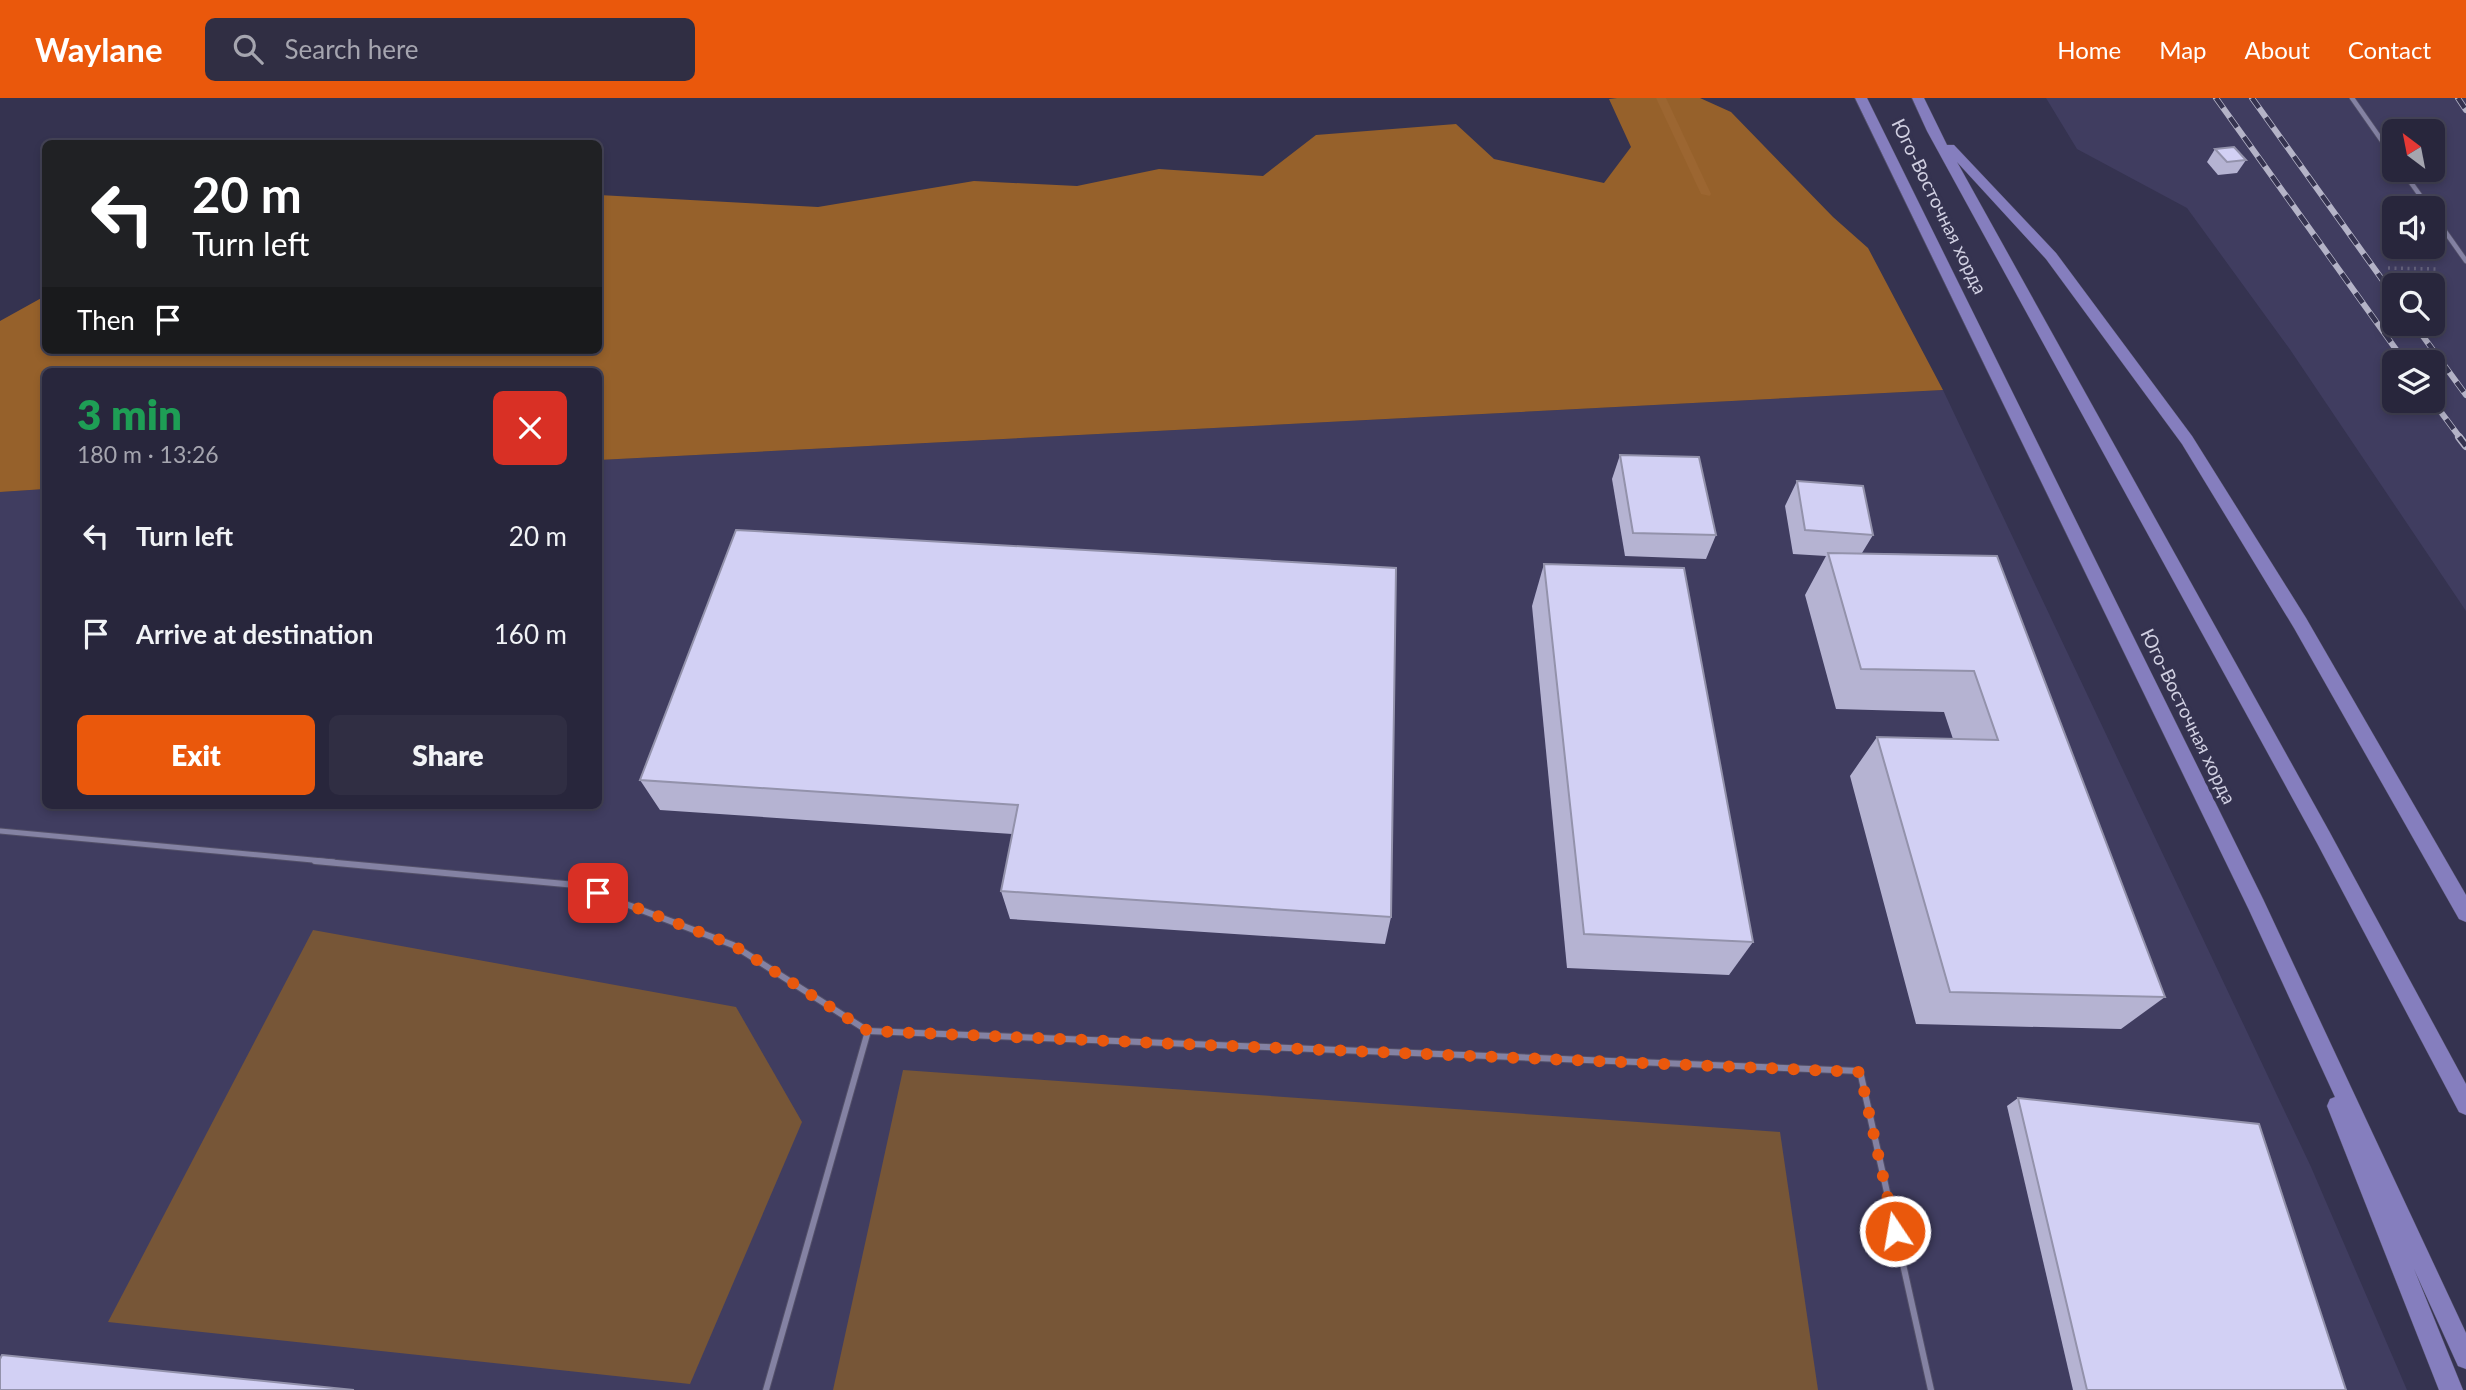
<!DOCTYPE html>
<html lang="en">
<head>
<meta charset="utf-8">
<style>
	:root { --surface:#28263c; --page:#302e43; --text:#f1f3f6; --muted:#a5a5af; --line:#444356; --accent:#ea580c }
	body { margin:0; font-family:Lato,sans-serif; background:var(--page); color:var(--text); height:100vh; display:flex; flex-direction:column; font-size:26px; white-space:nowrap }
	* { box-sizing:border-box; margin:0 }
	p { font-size:23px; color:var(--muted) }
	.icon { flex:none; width:38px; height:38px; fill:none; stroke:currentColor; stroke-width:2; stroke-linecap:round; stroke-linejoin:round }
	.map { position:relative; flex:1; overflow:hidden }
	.sheet { position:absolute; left:42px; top:270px; width:560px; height:441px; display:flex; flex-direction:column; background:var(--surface); border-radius:10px; box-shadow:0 4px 10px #0003,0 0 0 2px var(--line) }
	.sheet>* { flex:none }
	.top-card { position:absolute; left:42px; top:42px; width:560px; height:214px; border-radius:10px; box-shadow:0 4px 10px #0003,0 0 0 2px var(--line); background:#202124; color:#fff; overflow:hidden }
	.needle { width:46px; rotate:328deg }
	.buttons { position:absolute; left:2382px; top:21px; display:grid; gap:14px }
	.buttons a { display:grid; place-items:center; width:63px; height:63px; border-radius:10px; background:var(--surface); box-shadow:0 4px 10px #0003,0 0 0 2px var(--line); font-size:35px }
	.pin { position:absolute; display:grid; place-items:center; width:60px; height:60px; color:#fff; margin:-30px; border-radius:14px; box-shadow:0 4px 10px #0006 }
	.me { position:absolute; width:77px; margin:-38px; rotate:348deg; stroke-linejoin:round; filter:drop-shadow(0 0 5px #0008) }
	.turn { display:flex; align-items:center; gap:24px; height:147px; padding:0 35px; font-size:32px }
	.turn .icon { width:91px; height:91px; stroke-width:2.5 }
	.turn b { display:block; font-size:49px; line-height:60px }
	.then { display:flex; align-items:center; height:66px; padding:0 35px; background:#0003; gap:14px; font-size:26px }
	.round { display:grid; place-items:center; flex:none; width:74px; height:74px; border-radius:10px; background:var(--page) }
	.overview { display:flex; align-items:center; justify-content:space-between; height:119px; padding:0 35px }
	h1 { font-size:42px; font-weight:800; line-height:52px; color:#1e9e55 }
	.primary-button { display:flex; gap:14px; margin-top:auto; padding:14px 35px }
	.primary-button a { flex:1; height:80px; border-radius:10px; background:var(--accent); color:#fff; font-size:28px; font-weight:800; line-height:80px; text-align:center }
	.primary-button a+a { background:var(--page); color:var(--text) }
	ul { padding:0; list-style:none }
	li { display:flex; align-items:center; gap:21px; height:98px; padding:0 35px }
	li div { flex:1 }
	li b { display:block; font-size:26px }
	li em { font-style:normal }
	header { display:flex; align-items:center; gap:42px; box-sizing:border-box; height:98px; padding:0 35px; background:var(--accent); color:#fff }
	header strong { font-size:33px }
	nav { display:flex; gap:38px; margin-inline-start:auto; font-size:24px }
	.search { width:490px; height:63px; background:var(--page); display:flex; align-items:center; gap:18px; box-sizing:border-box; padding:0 24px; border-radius:10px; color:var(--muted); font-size:26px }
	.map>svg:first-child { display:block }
</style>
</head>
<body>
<header>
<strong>Waylane</strong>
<div class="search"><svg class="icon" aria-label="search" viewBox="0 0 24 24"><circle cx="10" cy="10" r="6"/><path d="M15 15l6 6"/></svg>Search here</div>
<nav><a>Home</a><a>Map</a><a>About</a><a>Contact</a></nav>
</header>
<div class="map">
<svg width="2466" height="1292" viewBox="0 0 2466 1292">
	<rect width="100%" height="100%" fill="#353350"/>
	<!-- built -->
	<g fill="#403d60" fill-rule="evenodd">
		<path d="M2046,0H2466V513L2289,250L2187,110L2077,51ZM2394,33H2432V72H2394ZM2394,110H2432V149H2394ZM2394,187H2432V226H2394ZM2394,264H2432V303H2394Z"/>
		<polygon points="1943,292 2311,1069 2407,1292 0,1292 0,394 45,391 46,707 598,707 599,362"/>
	</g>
	<!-- green -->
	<g fill="#775637">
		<polygon points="313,832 736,909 802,1024 690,1286 108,1224"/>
		<polygon points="903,972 1780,1034 1818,1292 833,1292"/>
	</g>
	<!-- forest -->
	<polygon fill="#96612b" points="1617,0 1700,0 1731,14 1833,119 1868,150 1943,292 599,362 598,273 46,273 45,391 0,394 0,223 45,198 46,252 598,252 599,97 818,109 974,83 1077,88 1159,71 1263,78 1316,37 1456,26 1494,61 1604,85 1631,49 1609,1"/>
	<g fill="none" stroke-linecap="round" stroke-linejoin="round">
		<!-- stream -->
		<polygon fill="#9c6631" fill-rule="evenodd" points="1656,0 1666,0 1711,96 1710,98 1701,96"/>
		<!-- lane-far2 casing -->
		<g stroke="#535069" stroke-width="6">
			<g id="lane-far2">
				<polyline points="2352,0 2394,60"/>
				<polyline points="2402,72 2429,110"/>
				<polyline points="2432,115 2466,163"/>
			</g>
		</g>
		<!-- lane-far1 casing -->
		<g stroke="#535069" stroke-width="7">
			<polyline id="lane-far1" points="0,733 334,764"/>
		</g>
		<!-- lane casing -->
		<g stroke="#535069" stroke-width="8">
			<g id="lane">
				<polyline points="315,763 576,787 733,847 868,933 766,1292"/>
				<polyline points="868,933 1860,973 1931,1292"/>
			</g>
		</g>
		<!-- primary casing -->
		<g stroke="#535069" stroke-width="1">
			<g id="primary">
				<polygon points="1855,0 1867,0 2263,801 2466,1235 2466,1271 2458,1268 2414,1171 2463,1292 2439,1292 2327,1008 2330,1001 2335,999 2249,812"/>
				<polygon points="1912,0 1924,0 1947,47 1954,47 2056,155 2192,338 2306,520 2466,797 2466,824 2459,821 2294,530 2182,346 2046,161 1957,64 2329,733 2466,986 2466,1017 2459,1014 2317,745 1927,33"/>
			</g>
		</g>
		<!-- path -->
		<polyline stroke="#64627c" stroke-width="3.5" stroke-dasharray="2 4.5" stroke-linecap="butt" points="2388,170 2436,171"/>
		<!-- lane-far2 -->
		<use href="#lane-far2" stroke="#8482a3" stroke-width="4.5"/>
		<!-- lane-far1 -->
		<use href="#lane-far1" stroke="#8482a3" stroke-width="5"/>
		<!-- lane -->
		<use href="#lane" stroke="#8482a3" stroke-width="6"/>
		<!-- primary -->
		<use href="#primary" fill="#857ebe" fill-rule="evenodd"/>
		<!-- rail-far1 casing -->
		<g stroke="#b4b3c7" stroke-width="6">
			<g id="rail-far1">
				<polyline points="2216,0 2405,264"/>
				<polyline points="2252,0 2394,198"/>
				<polyline points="2458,0 2466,12"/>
				<polyline points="2414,226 2466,297"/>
				<polyline points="2432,302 2461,341"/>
			</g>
		</g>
		<!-- rail casing -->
		<g stroke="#b4b3c7" stroke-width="8">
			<polyline id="rail" points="2459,339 2466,348"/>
		</g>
		<!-- rail-far1 -->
		<use href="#rail-far1" stroke="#353350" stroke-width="4.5" stroke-dasharray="12" stroke-linecap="butt"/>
		<!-- rail -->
		<use href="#rail" stroke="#353350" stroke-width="5" stroke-dasharray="15" stroke-linecap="butt"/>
	</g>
	<!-- wall -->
	<g fill="#b5b3d2">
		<polygon points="2215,51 2246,62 2237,75 2218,77 2207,64"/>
		<polygon points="1620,357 1716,437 1706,461 1625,458 1612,381"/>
		<polygon points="1797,383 1873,437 1862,455 1997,458 2165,899 2121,931 1916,926 1850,678 1877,639 1953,641 1944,614 1836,611 1805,497 1826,458 1793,456 1785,408"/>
		<polygon points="736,432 1391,819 1385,846 1010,821 1001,793 1012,736 660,712 640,682"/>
		<polygon points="1544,466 1753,844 1729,877 1567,870 1532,508"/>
		<polygon points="2018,1000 2346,1292 2073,1292 2007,1008"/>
	</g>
	<!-- building -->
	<g fill="#d2d0f4" stroke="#9392ab" stroke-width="2">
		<polygon points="2234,49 2246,62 2227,64 2215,51"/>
		<polygon points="1620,357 1699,359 1716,437 1633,435"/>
		<polygon points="1797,383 1863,388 1873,437 1805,432"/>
		<polygon points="736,432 1396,470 1391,819 1001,793 1018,707 640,682"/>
		<polygon points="1828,455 1997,458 2165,899 1950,894 1877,639 1998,642 1974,573 1861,571"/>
		<polygon points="1544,466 1684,470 1753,844 1584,836"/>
		<polygon points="2018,1000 2259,1026 2346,1292 2087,1292"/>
		<polygon points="2,1257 354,1292 0,1292 0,1261"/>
	</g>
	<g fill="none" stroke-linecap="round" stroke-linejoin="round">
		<!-- route -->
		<polyline stroke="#ea580c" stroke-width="12" stroke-dasharray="0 21.6" points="598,795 733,847 868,933 1860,974 1895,1133"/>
	</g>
	<g text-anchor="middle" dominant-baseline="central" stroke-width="7" stroke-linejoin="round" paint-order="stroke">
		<!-- street labels -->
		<g font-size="19" fill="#d0cfe1" stroke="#353350">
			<text transform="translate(1940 108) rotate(64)">Юго-Восточная хорда</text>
			<text transform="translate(2189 618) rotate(64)">Юго-Восточная хорда</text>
		</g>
	</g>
</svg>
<div class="buttons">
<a><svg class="needle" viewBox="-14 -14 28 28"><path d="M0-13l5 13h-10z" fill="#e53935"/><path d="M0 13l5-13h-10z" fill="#a5a5af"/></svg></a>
<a><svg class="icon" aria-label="sound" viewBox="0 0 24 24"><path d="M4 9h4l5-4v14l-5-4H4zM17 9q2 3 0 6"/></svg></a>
<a><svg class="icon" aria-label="search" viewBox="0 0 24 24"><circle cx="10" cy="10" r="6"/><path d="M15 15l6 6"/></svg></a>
<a><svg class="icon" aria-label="layers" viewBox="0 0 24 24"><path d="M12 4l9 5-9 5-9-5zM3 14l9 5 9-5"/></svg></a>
</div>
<div class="pin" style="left:598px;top:795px;background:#d93025"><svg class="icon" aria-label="arrive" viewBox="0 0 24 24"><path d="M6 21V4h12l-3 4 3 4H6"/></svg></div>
<svg class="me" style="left:1895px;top:1133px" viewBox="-20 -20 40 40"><circle r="17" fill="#ea580c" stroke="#fff" stroke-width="3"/><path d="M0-11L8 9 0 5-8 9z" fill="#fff"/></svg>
<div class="top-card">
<div class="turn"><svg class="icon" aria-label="left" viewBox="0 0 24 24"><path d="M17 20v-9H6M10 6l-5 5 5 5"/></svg><div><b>20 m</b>Turn left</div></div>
<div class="then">Then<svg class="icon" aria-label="arrive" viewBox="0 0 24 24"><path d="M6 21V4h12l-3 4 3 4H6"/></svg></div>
</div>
<section class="sheet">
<div class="overview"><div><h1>3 min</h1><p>180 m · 13:26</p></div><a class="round" style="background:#d93025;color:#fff"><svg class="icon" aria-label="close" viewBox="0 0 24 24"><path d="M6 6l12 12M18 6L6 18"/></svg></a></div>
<ul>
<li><svg class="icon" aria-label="left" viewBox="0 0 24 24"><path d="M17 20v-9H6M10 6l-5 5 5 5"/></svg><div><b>Turn left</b></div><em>20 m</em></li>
<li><svg class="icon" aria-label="arrive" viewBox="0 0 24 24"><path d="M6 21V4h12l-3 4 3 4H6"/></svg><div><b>Arrive at destination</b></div><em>160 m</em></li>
</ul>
<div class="primary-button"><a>Exit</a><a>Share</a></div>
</section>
</div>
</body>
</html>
